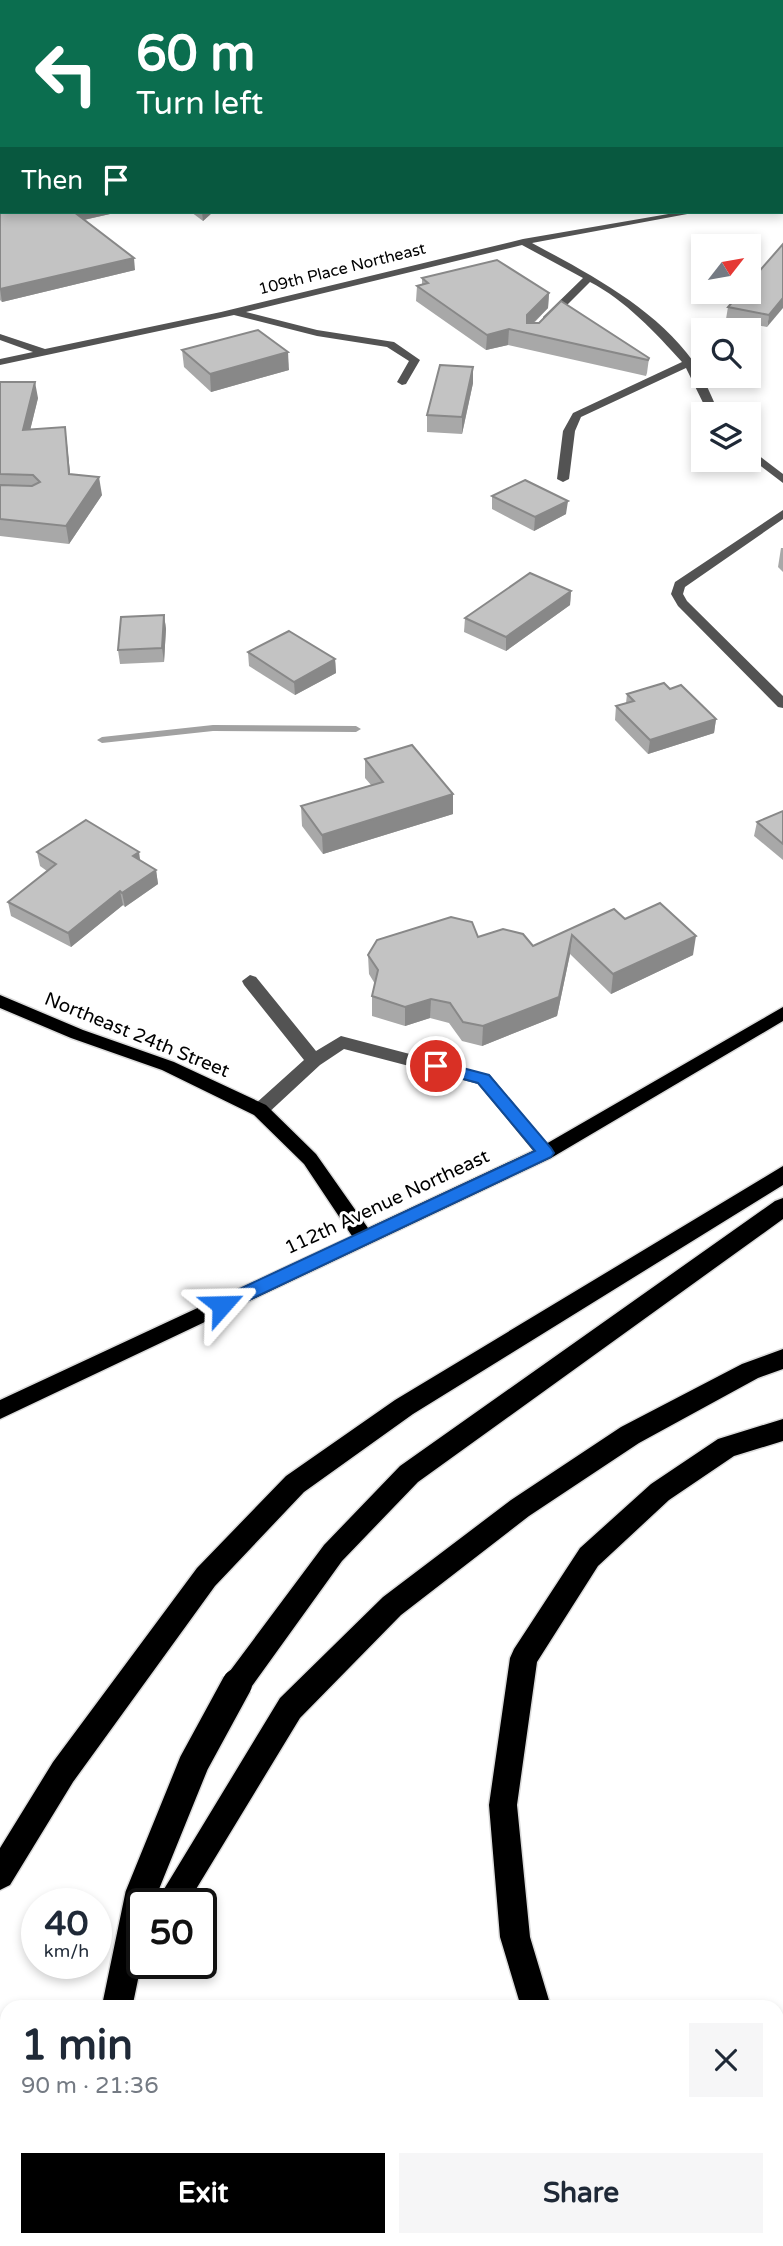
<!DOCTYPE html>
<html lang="en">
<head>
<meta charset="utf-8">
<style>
	:root { --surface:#fff; --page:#f6f6f7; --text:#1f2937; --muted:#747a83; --accent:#000 }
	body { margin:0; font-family:"Varela Round",sans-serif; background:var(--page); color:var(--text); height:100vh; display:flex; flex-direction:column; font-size:26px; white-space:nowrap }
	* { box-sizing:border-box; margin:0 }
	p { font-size:23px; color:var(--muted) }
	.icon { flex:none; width:38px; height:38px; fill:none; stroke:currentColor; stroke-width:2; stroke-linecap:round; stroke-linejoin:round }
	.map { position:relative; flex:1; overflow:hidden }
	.sheet { position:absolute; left:0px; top:2000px; width:784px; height:247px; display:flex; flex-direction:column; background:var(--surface); border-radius:21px 21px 0 0; box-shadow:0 4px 10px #0003 }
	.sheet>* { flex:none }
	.guide { position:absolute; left:0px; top:0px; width:784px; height:214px; box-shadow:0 4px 10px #0003; background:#0b6e4f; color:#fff; overflow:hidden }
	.needle { width:46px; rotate:59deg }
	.tools { position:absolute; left:691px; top:234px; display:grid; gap:14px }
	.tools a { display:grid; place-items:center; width:70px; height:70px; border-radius:0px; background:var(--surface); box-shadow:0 4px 10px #0003; font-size:35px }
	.speed { position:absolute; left:21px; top:1888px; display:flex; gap:14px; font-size:35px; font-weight:700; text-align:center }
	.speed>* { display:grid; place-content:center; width:91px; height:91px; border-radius:50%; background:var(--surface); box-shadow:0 4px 10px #0003; line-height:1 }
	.speed small { font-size:18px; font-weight:400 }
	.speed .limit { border:4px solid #111; border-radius:10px; background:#fff; color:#111 }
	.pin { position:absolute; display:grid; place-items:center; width:60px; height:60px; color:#fff; margin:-30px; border:4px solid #fff; border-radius:50%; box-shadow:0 2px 7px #0007 }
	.me { position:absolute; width:77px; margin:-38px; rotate:65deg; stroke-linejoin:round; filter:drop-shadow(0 0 5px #0008) }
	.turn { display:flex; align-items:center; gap:24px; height:147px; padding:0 21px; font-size:32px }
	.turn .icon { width:91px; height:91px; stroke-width:2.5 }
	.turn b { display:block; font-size:49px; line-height:60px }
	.then { display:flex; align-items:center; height:66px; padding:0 21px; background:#0003; gap:14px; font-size:26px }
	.round { display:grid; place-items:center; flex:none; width:74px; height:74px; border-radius:0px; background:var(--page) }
	.headline { display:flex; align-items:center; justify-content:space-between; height:119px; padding:0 21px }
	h1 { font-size:42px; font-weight:700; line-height:52px }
	.primary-button { display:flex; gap:14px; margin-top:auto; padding:14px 21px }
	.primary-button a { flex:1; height:80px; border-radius:0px; background:var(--accent); color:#fff; font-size:28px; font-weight:700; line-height:80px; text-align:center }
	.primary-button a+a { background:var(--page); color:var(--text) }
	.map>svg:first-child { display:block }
</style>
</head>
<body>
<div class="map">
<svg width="783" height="2246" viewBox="0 0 783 2246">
	<rect width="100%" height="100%" fill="#fff"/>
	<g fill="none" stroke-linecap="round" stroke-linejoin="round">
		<!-- stream -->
		<polygon fill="#a1a1a1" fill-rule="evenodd" points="213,725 356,726 361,729 356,732 213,731 102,743 97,740 102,737"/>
		<!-- major casing -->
		<g stroke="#dbdbdb" stroke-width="3">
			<polygon id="major" points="0,995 83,1030 174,1062 266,1105 316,1154 368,1228 539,1148 783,1007 783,1021 551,1158 0,1419 0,1400 352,1236 304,1164 254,1115 162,1070 71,1038 0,1008"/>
		</g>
		<!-- highway casing -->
		<g stroke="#dbdbdb" stroke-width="3">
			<g id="highway">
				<polygon points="783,1166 783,1185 413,1414 304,1492 215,1586 73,1782 10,1885 0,1890 0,1848 53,1762 197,1568 286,1476 395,1400"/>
				<polygon points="783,1198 783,1219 418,1482 342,1561 247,1693 237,1697 227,1693 223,1684 227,1675 324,1545 400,1466 775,1201"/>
				<polygon points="783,1349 783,1369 758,1378 639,1443 529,1516 401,1615 300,1718 187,1904 155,1904 280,1698 383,1597 511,1500 621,1427 742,1364"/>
				<polygon points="783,1419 783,1441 734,1456 669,1500 598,1566 537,1662 517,1805 530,1937 551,2007 521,2007 500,1937 489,1805 510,1658 514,1649 580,1548 651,1484 718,1439"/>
				<polygon points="7,2227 7,2240 34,2240 32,2246 0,2246"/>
				<rect x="77" y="2240" width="34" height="6"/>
				<polygon points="642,2240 679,2240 682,2246 645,2246"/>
			</g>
		</g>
		<!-- minor -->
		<g fill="#535353" fill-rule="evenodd">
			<rect x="782" y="194" width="1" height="6"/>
			<path d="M680,212H698L532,243C588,273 655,308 693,361C704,377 712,398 720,415H709L686,368L581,417L575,431L569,479L563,482L557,479L563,431L573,413L682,362C656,333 625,300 590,282L551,321H543V317L583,278L522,245L246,312L317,330L394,342L420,360L406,384L402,385L397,382L409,361L387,347L317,336L234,315L0,365V359L33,352L0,340V334L45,349L221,312L523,239Z"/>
			<polygon points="749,448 783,474 783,483 749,457"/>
			<polygon points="783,510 783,519 685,587 683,594 687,601 783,696 783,708 778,707 678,606 671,594 675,582"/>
			<polygon points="250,975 256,977 316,1051 341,1036 490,1075 551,1148 554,1153 551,1158 539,1158 478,1084 344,1049 320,1065 266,1115 254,1115 251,1110 254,1105 304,1060 244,985 242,981"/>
		</g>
		<!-- major -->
		<use href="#major" fill="#000" fill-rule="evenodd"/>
		<!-- highway -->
		<use href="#highway" fill="#000" fill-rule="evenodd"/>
		<!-- highway-bridge casing -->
		<g stroke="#dbdbdb" stroke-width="33" stroke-linecap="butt">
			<polyline id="highway-bridge" points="117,2007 140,1896 194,1763 237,1684"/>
		</g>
		<!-- highway-bridge -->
		<use href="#highway-bridge" stroke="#000" stroke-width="30"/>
	</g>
	<!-- wall -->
	<g fill="#a8a8a8">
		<polygon points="0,0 783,0 783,6 2,2 2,212 110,212 110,214 84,220 135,270 2,302 0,300"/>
		<polygon points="191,212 213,212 203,221"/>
		<polygon points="783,244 767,327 726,319 728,307"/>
		<polygon points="422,278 549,293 548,308 534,323 649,358 647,373 646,376 508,345 486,350 416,301 417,286 422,285"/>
		<polygon points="182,350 289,370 211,392 184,367"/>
		<polygon points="473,367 473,383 462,434 427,432 427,415"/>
		<polygon points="0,382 38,398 30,430 65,427 70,475 102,495 69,544 0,536"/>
		<polygon points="492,496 566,514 534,531 492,509"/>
		<polygon points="781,548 783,548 783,572 778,567"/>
		<polygon points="571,591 570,605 506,651 464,632 465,618"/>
		<polygon points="164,615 166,629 164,662 120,664 118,650"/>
		<polygon points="248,652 335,659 336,673 295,695 249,666"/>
		<polygon points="670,689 716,719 714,733 648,754 615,720 616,706 626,703 627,694"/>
		<polygon points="365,759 453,794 453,814 323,854 302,826 301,806 371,785 365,778"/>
		<polygon points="783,811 783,860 754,836 757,822"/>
		<polygon points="37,852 140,860 156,870 158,884 125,907 123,905 71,947 11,916 8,902 47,871 40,866"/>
		<polygon points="625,919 693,955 611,994 570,954 557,1016 482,1046 462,1041 449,1023 430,1018 405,1026 372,1016 372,996 375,984 369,974 368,955 478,937 533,946"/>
	</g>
	<!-- shaded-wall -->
	<g fill="#888">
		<polygon points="769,0 783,0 783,6 782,2 760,2"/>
		<polygon points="72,212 110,212 110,214 74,222"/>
		<polygon points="202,212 213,212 203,221"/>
		<polygon points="134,258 135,270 2,302 0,289"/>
		<polygon points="549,293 548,308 526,330 527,315"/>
		<polygon points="783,298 783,308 767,327 769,315"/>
		<polygon points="509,329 508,345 486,350 487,335"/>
		<polygon points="288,352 289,370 211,392 210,374"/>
		<polygon points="473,367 473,383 462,434 462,417"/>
		<polygon points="35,382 38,398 26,447 23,430"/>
		<polygon points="65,427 67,444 72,492 69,474"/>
		<polygon points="99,477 102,495 69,544 66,526"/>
		<polygon points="568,501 566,514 534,531 535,517"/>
		<polygon points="571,591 570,605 506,651 506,637"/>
		<polygon points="164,615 166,629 164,662 162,648"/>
		<polygon points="335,659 336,673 295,695 294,682"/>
		<polygon points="716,719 714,733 648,754 650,740"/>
		<polygon points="453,794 453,814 323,854 322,835"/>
		<polygon points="139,852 141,866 133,856"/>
		<polygon points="156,870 158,884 125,907 122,893"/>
		<polygon points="120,891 123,905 71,947 68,933"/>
		<polygon points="572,935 570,954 557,1016 482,1046 483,1026"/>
		<polygon points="696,936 693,955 611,994 613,974"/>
		<polygon points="431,999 430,1018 405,1026 405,1007"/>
	</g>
	<!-- building -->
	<g fill="#c3c3c3" stroke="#888" stroke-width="2">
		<polygon points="0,0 769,0 760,2 2,2 2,26 0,26"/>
		<polygon points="0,34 2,34 2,181 0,180"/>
		<polygon points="2,187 2,212 74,212 134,258 0,289 0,189 1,190"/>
		<polygon points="783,244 783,298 769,315 728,307 741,292 749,292 749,283"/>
		<polygon points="497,260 549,293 527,315 527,323 539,323 561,301 649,358 648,360 509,329 487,335 417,286 428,283 422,278"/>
		<polygon points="258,330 288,352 210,374 182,350"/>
		<polygon points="440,365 473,367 462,417 427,415"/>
		<polygon points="0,382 35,382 23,430 65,427 69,474 99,477 66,526 0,519 0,485 32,486 40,482 33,475 0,474"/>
		<polygon points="525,480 568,501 535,517 492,496"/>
		<polygon points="530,573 571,591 506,637 465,618"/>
		<polygon points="164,615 162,648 118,650 121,617"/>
		<polygon points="289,631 335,659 294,682 248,652"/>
		<polygon points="664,683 670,689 681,685 716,719 650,740 616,706 634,701 627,694"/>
		<polygon points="412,745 453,794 322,835 301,806 383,782 365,759"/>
		<polygon points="783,811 783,844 757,822"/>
		<polygon points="86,820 139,852 133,856 156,870 122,893 120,891 68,933 8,902 56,864 37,852"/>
		<polygon points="660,903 696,936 613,974 572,935 559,997 483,1026 463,1022 450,1003 431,999 405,1007 372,996 378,970 368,955 377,940 451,917 472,922 478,937 503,929 523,934 533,946 614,909 625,919"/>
	</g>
	<!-- route -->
	<polygon fill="#1a73e8" stroke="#114b97" stroke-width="2" points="436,1061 489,1075 551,1148 554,1153 551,1157 228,1310 222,1312 216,1310 213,1305 216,1300 535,1151 478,1083 430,1070 428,1066"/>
	<g text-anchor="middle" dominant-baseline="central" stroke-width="6" stroke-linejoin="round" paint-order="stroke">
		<!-- far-street labels -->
		<g font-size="16" fill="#000" stroke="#fff">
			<text transform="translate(342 269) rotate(-14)">109th Place Northeast</text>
		</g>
		<!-- street labels -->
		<g font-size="19" fill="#000" stroke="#fff">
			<text transform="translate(137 1035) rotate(22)">Northeast 24th Street</text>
			<text transform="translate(387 1202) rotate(-25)">112th Avenue Northeast</text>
		</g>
	</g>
</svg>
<div class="tools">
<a><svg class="needle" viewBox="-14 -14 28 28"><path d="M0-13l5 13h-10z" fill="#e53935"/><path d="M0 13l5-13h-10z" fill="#747a83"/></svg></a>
<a><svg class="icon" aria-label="search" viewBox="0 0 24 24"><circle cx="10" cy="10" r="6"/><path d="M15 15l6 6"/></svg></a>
<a><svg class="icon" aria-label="layers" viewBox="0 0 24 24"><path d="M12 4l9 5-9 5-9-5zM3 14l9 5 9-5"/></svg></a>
</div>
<div class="speed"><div>40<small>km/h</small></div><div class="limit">50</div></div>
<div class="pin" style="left:436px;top:1066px;background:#d93025"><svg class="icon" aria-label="arrive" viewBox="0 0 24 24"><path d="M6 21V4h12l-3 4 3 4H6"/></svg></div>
<svg class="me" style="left:222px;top:1305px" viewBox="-20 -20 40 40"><path d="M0-17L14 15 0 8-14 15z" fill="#1a73e8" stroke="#fff" stroke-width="4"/></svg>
<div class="guide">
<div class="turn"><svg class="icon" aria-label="left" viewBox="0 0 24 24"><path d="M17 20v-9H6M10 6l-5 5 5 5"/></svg><div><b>60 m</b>Turn left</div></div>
<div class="then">Then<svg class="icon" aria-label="arrive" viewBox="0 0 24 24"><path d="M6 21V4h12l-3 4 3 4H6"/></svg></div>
</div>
<section class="sheet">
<div class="headline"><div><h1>1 min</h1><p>90 m · 21:36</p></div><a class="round"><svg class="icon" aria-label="close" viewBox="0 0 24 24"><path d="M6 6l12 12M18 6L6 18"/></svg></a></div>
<div class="primary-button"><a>Exit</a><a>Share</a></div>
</section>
</div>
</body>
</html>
